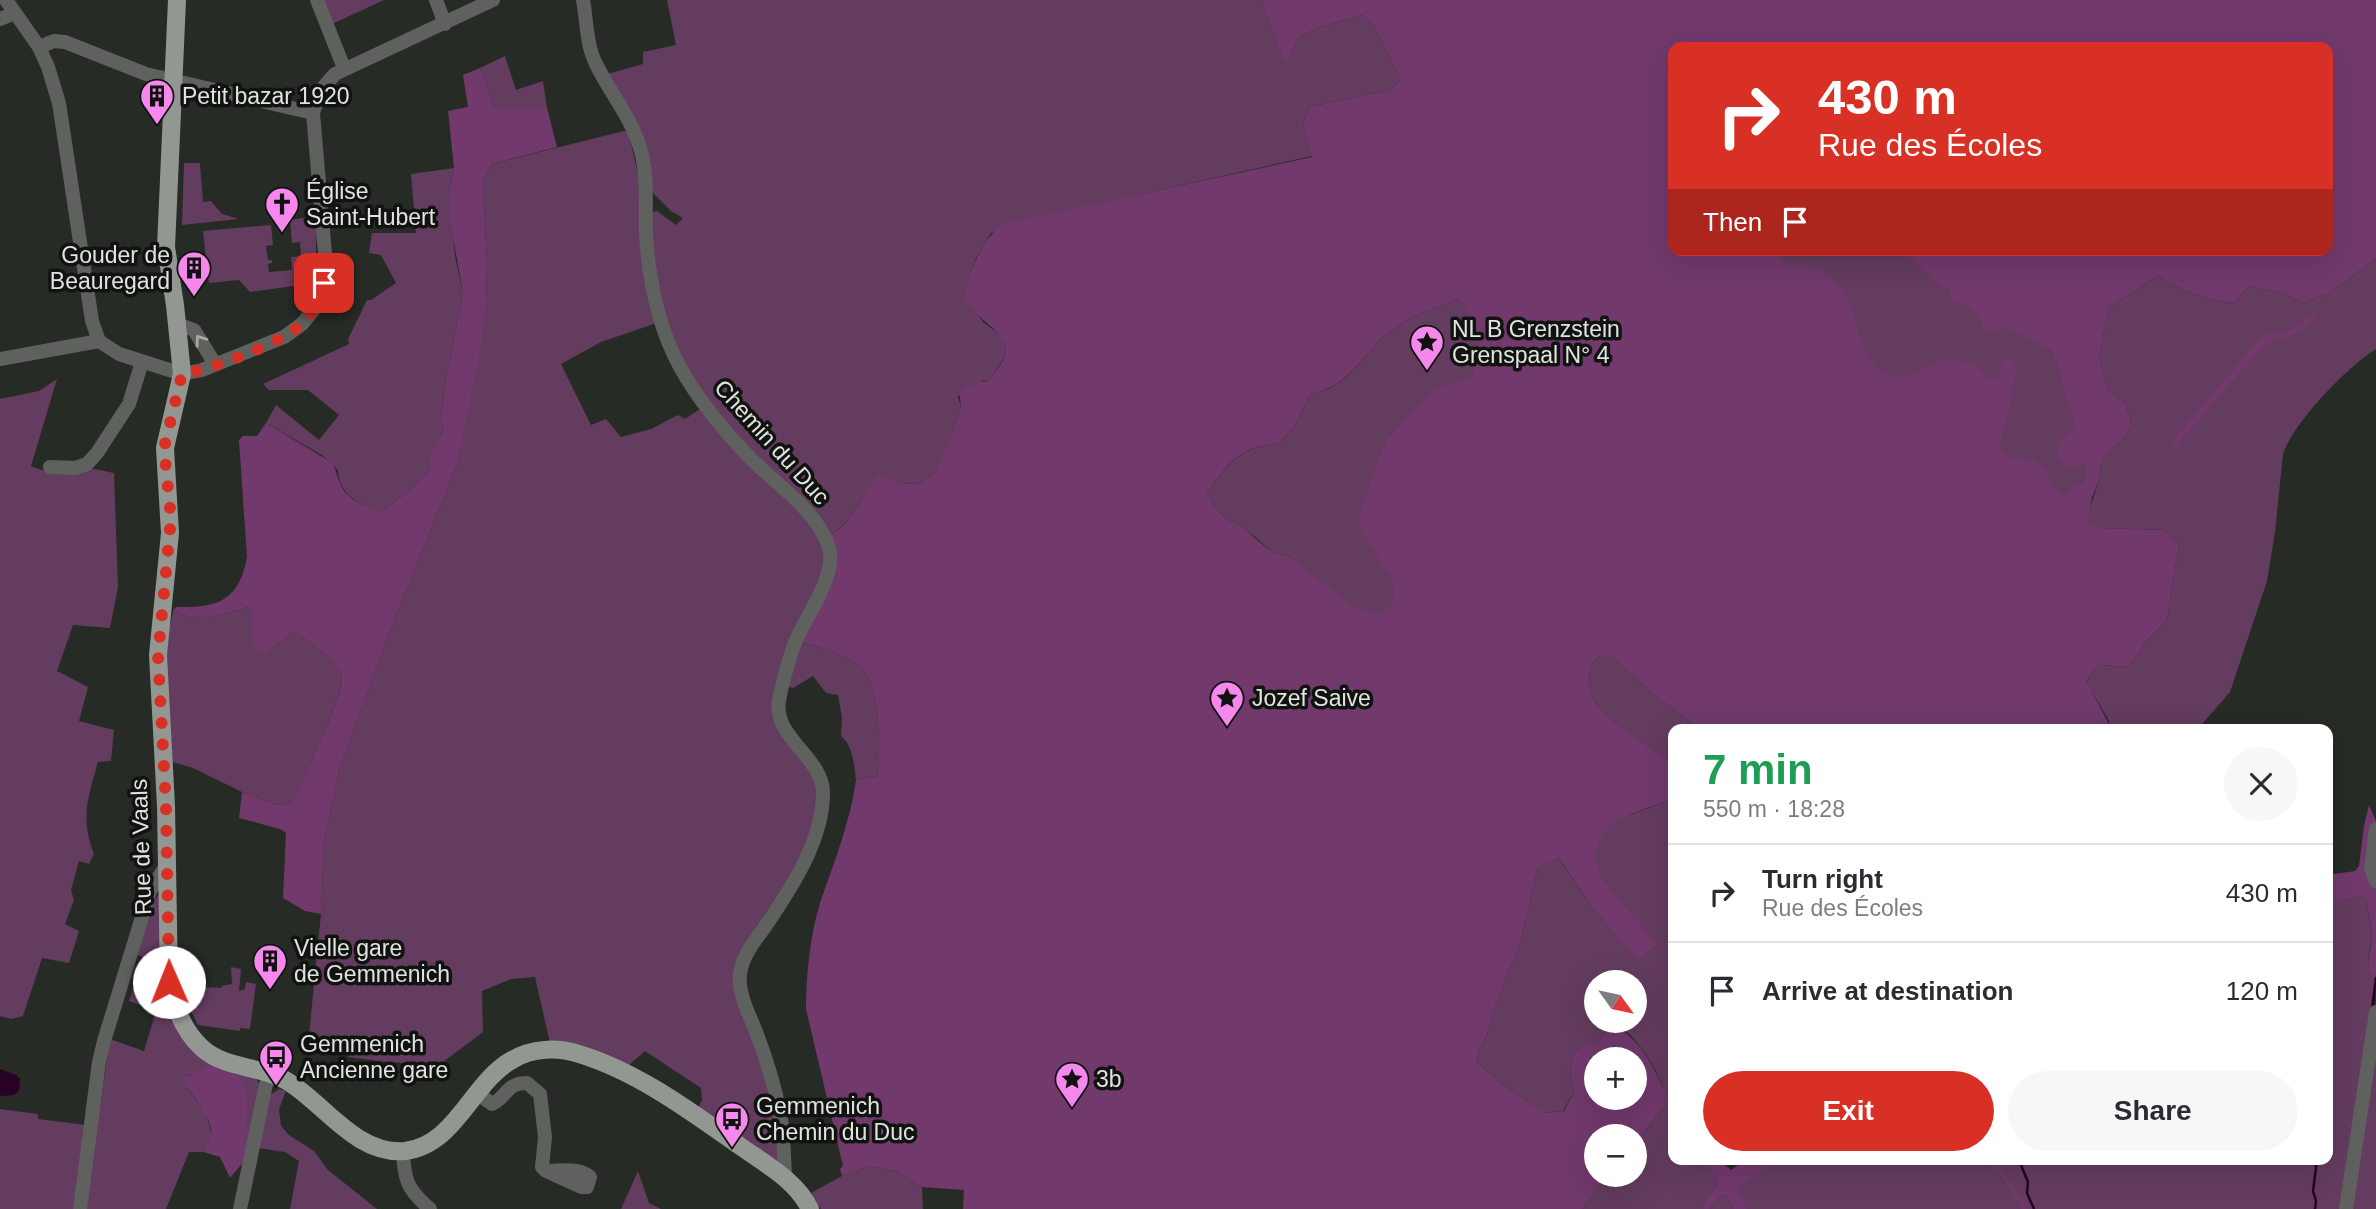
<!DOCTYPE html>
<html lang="en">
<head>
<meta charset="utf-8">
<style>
	:root { --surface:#fff; --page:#f7f7f7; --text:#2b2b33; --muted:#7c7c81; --line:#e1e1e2; --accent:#d93025 }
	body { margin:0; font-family:Helvetica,sans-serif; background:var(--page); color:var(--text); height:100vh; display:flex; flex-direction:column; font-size:26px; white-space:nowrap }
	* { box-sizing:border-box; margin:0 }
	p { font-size:23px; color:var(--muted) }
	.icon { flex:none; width:38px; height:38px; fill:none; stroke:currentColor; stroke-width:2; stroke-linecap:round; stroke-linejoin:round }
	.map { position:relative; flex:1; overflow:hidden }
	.details { position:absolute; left:1668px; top:724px; width:665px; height:441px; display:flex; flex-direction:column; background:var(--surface); border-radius:14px; box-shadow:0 7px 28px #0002 }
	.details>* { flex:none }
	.guide { position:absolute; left:1668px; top:42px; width:665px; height:214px; border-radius:14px; box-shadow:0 7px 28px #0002; background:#d93025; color:#fff; overflow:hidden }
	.needle { width:46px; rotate:123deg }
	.controls { position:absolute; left:1584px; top:970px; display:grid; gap:14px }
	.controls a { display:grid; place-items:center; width:63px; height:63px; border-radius:50%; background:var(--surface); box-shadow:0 7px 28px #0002; font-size:35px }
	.pin { position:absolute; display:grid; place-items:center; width:60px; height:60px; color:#fff; margin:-30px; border-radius:14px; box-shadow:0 4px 10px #0006 }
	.me { position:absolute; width:77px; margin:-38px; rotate:359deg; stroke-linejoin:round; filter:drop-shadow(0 0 5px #0008) }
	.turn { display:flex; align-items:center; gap:24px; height:147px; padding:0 35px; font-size:32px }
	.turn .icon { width:91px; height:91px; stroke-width:2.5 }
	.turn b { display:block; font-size:49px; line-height:60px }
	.then { display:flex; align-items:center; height:66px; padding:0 35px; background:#0003; gap:14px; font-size:26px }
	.round { display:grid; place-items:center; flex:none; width:74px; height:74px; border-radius:37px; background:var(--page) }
	.headline { display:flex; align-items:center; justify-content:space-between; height:119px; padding:0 35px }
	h1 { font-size:42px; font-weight:600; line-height:52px; color:#1e9e55 }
	.cta { display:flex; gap:14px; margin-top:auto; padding:14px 35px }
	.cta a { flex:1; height:80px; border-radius:42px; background:var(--accent); color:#fff; font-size:28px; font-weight:600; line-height:80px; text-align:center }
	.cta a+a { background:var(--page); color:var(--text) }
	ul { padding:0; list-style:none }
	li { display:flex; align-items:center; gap:21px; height:98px; padding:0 35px; border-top:2px solid var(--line) }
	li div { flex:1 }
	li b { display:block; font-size:26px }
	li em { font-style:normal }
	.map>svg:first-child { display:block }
</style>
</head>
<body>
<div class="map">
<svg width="2376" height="1209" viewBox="0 0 2376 1209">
	<rect width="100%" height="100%" fill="#262b25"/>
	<!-- green -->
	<g fill="#633c5f" fill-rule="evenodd">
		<polygon points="323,0 384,0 332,24"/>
		<path d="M667,0H1261L1285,63L1300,36L1320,27L1362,15L1374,25L1401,81L1389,90L1310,107L1303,123L1312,156L1070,210L991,233L976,258L963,293L983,322L1002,336L1006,347L1003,359L990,380L979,382L976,386H965L958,397L961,406L959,416L936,471L921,484L899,483L878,474C865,494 851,525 828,536L737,439L685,368L660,305L650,218L653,212L657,211L676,225L683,218L671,211L651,191L607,74L643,64V52L676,45Z"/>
		<path d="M1740,0H2376V256L2326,291L2302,300L2285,290L2252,283L2248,284L2233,302C2205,298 2182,289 2158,273L2140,287L2106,306L2093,362L2100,386L2123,405L2128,424C2119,439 2104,450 2098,466C2096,471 2099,477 2097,483C2094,493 2089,499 2089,510L2099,481L2101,462L2108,452L2121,442L2132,425L2125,403L2107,389L2099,357L2109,307L2158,276C2183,291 2205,300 2234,303L2250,286L2285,294L2302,303L2327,294L2376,259V349C2348,366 2293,423 2283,454L2275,532L2267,581L2230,692L2197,730H2112L2108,719L2087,683L2094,668L2102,665L2129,667L2148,639L2167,620L2179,545L2165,530L2100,528L2087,524L2100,531L2164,532L2176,546L2164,617L2126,664L2098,661L2090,668L2085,683L2106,730H1709L1654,690L1612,654L1603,652L1587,665C1587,673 1584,685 1586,692C1594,725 1650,747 1673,768V795L1671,797L1611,822L1673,799V1160H1712L1706,1162L1718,1184L1707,1197L1702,1209H1582L1610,1174H1634L1635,1144L1667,1103C1666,1083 1643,1047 1628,1033C1624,1030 1618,1028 1613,1025L1597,1043L1585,1045L1574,1053L1570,1068L1574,1092L1563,1111L1543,1113L1504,1086L1477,1062L1478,1053L1487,1034L1498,998L1520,944L1538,867L1557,856L1596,912L1637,959L1652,949L1637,958L1558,854L1537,866L1529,889L1525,919L1518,943L1496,997L1486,1034L1470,1065L1544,1118L1567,1114L1577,1093L1574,1078L1577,1062L1585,1051L1599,1048L1614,1030L1624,1034L1646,1062L1660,1096L1658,1104L1633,1136H1596V1174H1604L1577,1209H964L965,1189L927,1186L929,1162L1016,1138L1099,1096L1126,1080L1156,1056L1183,996L1174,951L1173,928L1186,903L1198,887L1202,871L1209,773V729L1212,689L1210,674L1217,640L1224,630L1239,619L1277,611L1287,604L1305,570L1290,557L1273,552L1244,528L1225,518L1214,506L1207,493C1226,465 1242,445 1278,444L1296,424L1311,393C1348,390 1362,354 1388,333C1407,317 1435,308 1458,299L1471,315L1630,134L1673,82V250H2328V47H1701ZM1596,849V865L1600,875L1656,945L1655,946L1598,876L1595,865ZM1596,982H1634V1020H1596ZM1596,1059H1634V1097H1596Z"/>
		<polygon points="505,56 516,90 543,81 547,108 495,108 480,68"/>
		<path d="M628,130L643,196L657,323L601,342L561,364L591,425L606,419L621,437L651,429L678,415L685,419L703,407L808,517L828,559L775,698C787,720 808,753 815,775C833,830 767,914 739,960L777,1115L780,1163L698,1108L702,1100L701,1088L645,1051L628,1066L550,1043L535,977L511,979L482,991L483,1032L439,1065L387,1062L348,1057V1044L309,1035L321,914L324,842L339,771L388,636L457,465L486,307L487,265L483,183L491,164Z"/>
		<polygon points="184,163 200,163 203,202 211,201 222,214 239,219 182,225"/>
		<path d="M454,168L449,191L455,256L463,293L444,390L441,417L443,432L430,456L431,467L412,489L382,511C360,506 339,495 338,470L322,455L266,423L276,405L319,440L339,415L308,390H269L263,384L349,344L348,339L367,300H371L396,283L381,255L369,253L372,233H416L411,174Z"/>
		<polygon points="317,216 315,283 250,292 239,280 209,283 203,231 271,225 273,245 266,246 268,260 272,260 272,263 268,264 269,272 292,270 291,257 301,256 300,242 292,243 290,220"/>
		<path d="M57,379L31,466C58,478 67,466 92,469C99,469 107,472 114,473L118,587L110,628L73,625L57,671L88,687L79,721L114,730L111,761L98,762C88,798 80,817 94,854L89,864L79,861L71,890L74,900L65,924L79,931L69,963L42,958L23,1016L11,1019L0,1016V399L39,391Z"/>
		<path d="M247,607L252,612L268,653L293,631C304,637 337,661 341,672C348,690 302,782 292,803L277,805L242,792L193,768L169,761L164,654L173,611C197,623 222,615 247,607Z"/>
		<path d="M797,641C811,644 849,656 859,665C881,685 881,749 877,776L856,780C854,766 853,745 841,736L842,718L838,695L826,693L813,676L793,688L784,686Z"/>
		<path d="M1599,656H1611L1651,692L1701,730H1673V764C1648,740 1587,718 1589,680C1590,669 1591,663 1599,656Z"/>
		<path d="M160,894L180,1030L256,1078L260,1086L252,1136C237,1117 260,1086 230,1072C223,1068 216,1066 208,1067C201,1069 196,1074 188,1075V1089L206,1114L212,1135L210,1146L203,1152H189L166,1209H85L110,1039L144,1051L156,1011L129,1001L143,957L138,955C142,939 147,904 160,894Z"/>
		<path d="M2360,895L2367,900C2367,912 2371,921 2372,933C2373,949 2362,961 2374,976L2376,975V985L2343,1209H1748L1735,1189L1782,1160H2328V906Z"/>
		<path d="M231,967L241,969L239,991L245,989L246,982L256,984L250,1029L240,1028V1031L198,1025L183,995C196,984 208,988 221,988L222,986L232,984Z"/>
		<polygon points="2376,1032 2376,1209 2348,1209"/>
		<polygon points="279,1089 286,1091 279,1109 281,1126 289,1135 314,1151 328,1170 377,1209 290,1209 299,1161 285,1152 258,1148 270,1095"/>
		<polygon points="0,1109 38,1114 38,1119 86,1125 76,1209 0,1209"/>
		<polygon points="870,1166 895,1171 922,1187 923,1209 821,1209 811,1193 842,1176"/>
		<polygon points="638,1171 649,1203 661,1209 621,1209"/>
		<polygon points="1722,1195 1728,1198 1733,1209 1710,1209"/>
	</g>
	<!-- forest -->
	<g fill="#71396c" fill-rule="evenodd">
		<path d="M1261,0H2376V259L2327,294L2302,303L2285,294L2250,286L2234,303C2205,300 2183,291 2158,276L2109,307L2099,357L2107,389L2125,403L2132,425L2121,442L2108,452L2101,462L2099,481L2092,497L2087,523L2100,528L2165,530L2179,545L2167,620L2148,639L2129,667L2102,665L2094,668L2087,682L2112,730H1701L1651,692L1611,656H1599C1591,663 1590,669 1589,680C1587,718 1648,740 1673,764V799C1637,813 1580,823 1600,875L1657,945L1637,960L1596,912L1558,857L1538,867L1520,944L1498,998L1487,1034L1478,1053L1477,1062L1504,1086L1544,1113L1564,1111L1574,1092L1570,1068L1574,1053L1585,1044L1597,1043L1613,1025C1640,1038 1655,1069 1667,1096V1103L1635,1144L1634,1136H1596V1174H1610L1582,1209H963L964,1190L922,1187L895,1171L870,1166L842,1176L840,1169L843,1166L806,1009C806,976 810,935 820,903C834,862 850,823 856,780L877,776C881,749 881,685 859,665C849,656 811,644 797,641L821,595L828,536C851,526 865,493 878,473L899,483L920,484L935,472L959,416L961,406L959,391L965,386H976L977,381L983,382L990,380L1003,360L1006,347C998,324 974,321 963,293C972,268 981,241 1002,224L1312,157L1303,123L1310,107L1389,90L1401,81L1374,25L1362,15L1320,27L1300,36L1285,64ZM1673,47H2328V250H1904L1929,276L1948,289L1954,302C1971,306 1977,312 1983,329L1992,331L2005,327L2051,349L2058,366L2075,427L2058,444L2059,458L2068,467H2075L2081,462L2085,464L2087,474L2084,482L2080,484L2072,482L2070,491L2063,495L2051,485L2046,470L2035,460L2010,458L1999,446L2009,410L2016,370L2011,360L2006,358L2002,364L1997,380L1990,379L1974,363C1963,364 1953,357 1942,359C1927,363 1914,378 1896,376C1853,371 1861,300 1835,280C1820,268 1802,265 1784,263L1775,250H1673ZM1458,299L1476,323L1478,352L1473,377L1434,390L1387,440L1378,459L1357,521L1370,546L1391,576L1395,597L1389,607L1380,615L1352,606L1290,557L1273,552L1258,541L1244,528L1225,518L1214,506L1207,493C1226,465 1241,445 1278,444L1296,424L1311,393C1348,389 1362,354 1388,333C1407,317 1435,308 1458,299ZM1596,1059H1634V1097H1596Z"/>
		<path d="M480,68L495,108H547L557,147L491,164L483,183L487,265L486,307L478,364L457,465L388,636L339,771L324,842L321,914L305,911L283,898L286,833L280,829L239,818L242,792L277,805L292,803C302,781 348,690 341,673C337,661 304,637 293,631L267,654L252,645V612L247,607C222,615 197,623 173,611L176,607C218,608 239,601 247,557L239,440L243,436H257L266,423L331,462C337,470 336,474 340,483C346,500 366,507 382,511L412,489L431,467L429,456L443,432L441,417L444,390L463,293L450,220L449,191L454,168L448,111L468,107L463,75Z"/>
		<polygon points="2316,313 2317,318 2302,331 2266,344 2174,448 2171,443 2261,336 2290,330"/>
		<path d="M2369,805L2376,821L2372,840L2373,885L2376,889V975L2374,976L2371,975C2364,960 2373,949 2372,935C2372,923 2367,912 2367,900L2360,895L2328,906V875L2355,871L2359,866L2364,826Z"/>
		<path d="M211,1061L237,1075L243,1081L247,1093V1125L252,1136L246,1159L230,1178L220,1157L203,1152C227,1130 194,1101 183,1080C192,1071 202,1073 211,1061Z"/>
		<polygon points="1712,1160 1719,1160 1731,1170 1745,1160 1782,1160 1736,1189 1748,1209 1733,1209 1728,1198 1722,1195 1710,1209 1702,1209 1707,1197 1718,1184 1706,1162"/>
		<polygon points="1992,1160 1995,1160 2028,1209 2022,1209"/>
	</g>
	<!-- water -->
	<polygon fill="#280126" points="0,1069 16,1075 20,1079 19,1091 14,1095 0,1096"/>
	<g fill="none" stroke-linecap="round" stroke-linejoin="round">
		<!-- stream -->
		<g stroke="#280126" stroke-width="2.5">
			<polyline points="2372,1009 2376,978"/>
			<polyline points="2019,1160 2028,1182 2027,1193 2034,1209"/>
			<polyline points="2315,1209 2316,1201 2313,1191 2317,1160"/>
		</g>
		<!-- minor -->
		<g stroke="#5e615e" stroke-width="14">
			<polyline points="6,0 39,47 48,67 59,103 92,321 99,341 119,354 182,374 202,370 284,337 302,324 315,308 321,296 326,265 313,113 320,91 335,74 493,0"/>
			<polyline points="317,0 344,68"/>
			<polyline points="436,0 445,24"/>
			<path d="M583,0C587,21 586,44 596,64C610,93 632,118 641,151C648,179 645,206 646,235C649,280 658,327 680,367C698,400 726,433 752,460C777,484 819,513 829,548C837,577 804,618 794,645C788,663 782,683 779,701C773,738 823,757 823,793C823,840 792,887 767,924C758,937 744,953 741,969C735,991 751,1017 758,1037C767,1061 775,1088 780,1113C784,1134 784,1157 785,1178"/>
			<polyline points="0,19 15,13"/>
			<polyline points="39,47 54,41 65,42 146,74 313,113"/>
			<polyline points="177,324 194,330 215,364"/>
			<polyline points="0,359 99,341"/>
			<polyline points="50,467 75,468 87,464 97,453 129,404 142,362"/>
			<polyline points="2376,829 2371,868 2376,881"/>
			<path d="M477,1093L492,1104C507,1097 506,1083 527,1083L540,1094L545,1137L542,1167L546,1171L581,1187H587L590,1177C579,1167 561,1171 546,1171"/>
			<path d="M403,1151C404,1181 408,1190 430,1209"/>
			<polyline points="80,1209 99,1062 104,1041 150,891 167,864"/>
			<polyline points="240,1209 266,1084 272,1075"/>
			<polyline points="2346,1209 2376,1012"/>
		</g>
		<!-- major -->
		<path stroke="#929891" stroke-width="18" d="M177,0L166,247L175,305L182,374L165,448L170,533L158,655L166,806L169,982C174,1006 183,1031 202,1048C226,1070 263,1065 290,1083C326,1106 357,1155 405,1151C456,1145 472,1082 512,1060C532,1048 557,1047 579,1054C638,1072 690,1111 740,1146C765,1164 796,1180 810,1209"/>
	</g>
	<!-- one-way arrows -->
	<defs><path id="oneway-chevron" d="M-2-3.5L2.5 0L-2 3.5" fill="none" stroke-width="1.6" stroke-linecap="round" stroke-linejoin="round" transform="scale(1.75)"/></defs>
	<use stroke="#a6a9a5" href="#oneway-chevron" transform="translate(200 340) rotate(-125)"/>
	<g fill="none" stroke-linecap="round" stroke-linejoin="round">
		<!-- route -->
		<path stroke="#d93025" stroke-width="12" stroke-dasharray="0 21.6" d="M169,982L166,806L158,656L171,518L164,448L182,374C210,370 285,342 304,322C315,310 320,298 324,283"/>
	</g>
	<!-- icons -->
	<defs>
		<g id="building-pin" transform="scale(1.75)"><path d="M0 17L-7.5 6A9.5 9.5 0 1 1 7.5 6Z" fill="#f688ed" stroke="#111310"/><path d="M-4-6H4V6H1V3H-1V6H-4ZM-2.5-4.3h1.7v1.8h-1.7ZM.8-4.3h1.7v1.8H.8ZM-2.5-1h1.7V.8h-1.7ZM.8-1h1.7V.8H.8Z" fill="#111"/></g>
		<g id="church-pin" transform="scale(1.75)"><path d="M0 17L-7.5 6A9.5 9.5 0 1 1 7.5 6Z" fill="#f688ed" stroke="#111310"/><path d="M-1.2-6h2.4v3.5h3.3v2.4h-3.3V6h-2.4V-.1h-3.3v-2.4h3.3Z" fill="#111"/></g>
		<g id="sight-pin" transform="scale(1.75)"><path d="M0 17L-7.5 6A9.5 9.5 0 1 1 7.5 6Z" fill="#f688ed" stroke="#111310"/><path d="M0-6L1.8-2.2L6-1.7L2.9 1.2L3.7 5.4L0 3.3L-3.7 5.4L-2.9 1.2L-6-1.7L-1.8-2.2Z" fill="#111"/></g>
		<g id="bus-pin" transform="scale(1.75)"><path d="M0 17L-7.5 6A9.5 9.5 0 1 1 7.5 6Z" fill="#f688ed" stroke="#111310"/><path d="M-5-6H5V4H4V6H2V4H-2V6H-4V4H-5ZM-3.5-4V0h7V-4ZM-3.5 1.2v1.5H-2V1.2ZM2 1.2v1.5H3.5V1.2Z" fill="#111"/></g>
	</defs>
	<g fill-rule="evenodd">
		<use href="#building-pin" x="157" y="96"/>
		<use href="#church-pin" x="282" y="204"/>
		<use href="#building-pin" x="194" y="268"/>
		<use href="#sight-pin" x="1427" y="342"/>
		<use href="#sight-pin" x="1227" y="698"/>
		<use href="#building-pin" x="270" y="961"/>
		<use href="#bus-pin" x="276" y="1057"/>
		<use href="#sight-pin" x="1072" y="1079"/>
		<use href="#bus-pin" x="732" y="1119"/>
	</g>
	<g text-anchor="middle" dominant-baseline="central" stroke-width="7" stroke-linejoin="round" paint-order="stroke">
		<!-- poi labels -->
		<g font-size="23" fill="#e0e4df" stroke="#111310" text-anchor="start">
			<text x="182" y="96">Petit bazar 1920</text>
			<text x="306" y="191">Église<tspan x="306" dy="26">Saint-Hubert</tspan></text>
			<text x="170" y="255" text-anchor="end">Gouder de<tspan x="170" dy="26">Beauregard</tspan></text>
			<text x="1452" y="329">NL B Grenzstein<tspan x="1452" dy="26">Grenspaal N° 4</tspan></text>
			<text x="1252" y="698">Jozef Saive</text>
			<text x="294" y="948">Vielle gare<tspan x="294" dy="26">de Gemmenich</tspan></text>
			<text x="300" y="1044">Gemmenich<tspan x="300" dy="26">Ancienne gare</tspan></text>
			<text x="1096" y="1079">3b</text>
			<text x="756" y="1106">Gemmenich<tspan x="756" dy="26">Chemin du Duc</tspan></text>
		</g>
		<!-- street labels -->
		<g font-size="23" fill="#e0e4df" stroke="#111310">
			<text transform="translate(772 442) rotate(48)">Chemin du Duc</text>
			<text transform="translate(141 847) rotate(-92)">Rue de Vaals</text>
		</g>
	</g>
</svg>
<div class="controls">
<a><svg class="needle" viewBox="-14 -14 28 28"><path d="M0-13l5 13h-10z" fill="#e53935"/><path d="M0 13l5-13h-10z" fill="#7c7c81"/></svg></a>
<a>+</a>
<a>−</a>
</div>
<div class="pin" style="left:324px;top:283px;background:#d93025"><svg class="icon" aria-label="arrive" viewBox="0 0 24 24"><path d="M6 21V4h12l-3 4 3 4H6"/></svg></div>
<svg class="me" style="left:169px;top:982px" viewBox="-20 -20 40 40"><circle r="19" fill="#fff"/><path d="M0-13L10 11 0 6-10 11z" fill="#d93025"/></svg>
<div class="guide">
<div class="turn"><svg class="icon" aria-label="right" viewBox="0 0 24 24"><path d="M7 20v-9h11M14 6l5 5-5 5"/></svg><div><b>430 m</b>Rue des Écoles</div></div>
<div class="then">Then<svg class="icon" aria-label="arrive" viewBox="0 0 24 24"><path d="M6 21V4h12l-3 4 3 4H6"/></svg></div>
</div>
<section class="details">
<div class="headline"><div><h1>7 min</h1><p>550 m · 18:28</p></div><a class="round"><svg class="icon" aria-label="close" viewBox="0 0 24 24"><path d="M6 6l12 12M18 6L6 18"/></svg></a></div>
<ul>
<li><svg class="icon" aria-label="right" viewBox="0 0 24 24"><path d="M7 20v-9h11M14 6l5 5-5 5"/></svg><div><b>Turn right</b><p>Rue des Écoles</p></div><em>430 m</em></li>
<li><svg class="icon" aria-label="arrive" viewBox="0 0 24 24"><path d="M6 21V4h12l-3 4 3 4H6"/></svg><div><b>Arrive at destination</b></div><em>120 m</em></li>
</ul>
<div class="cta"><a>Exit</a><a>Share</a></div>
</section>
</div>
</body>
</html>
